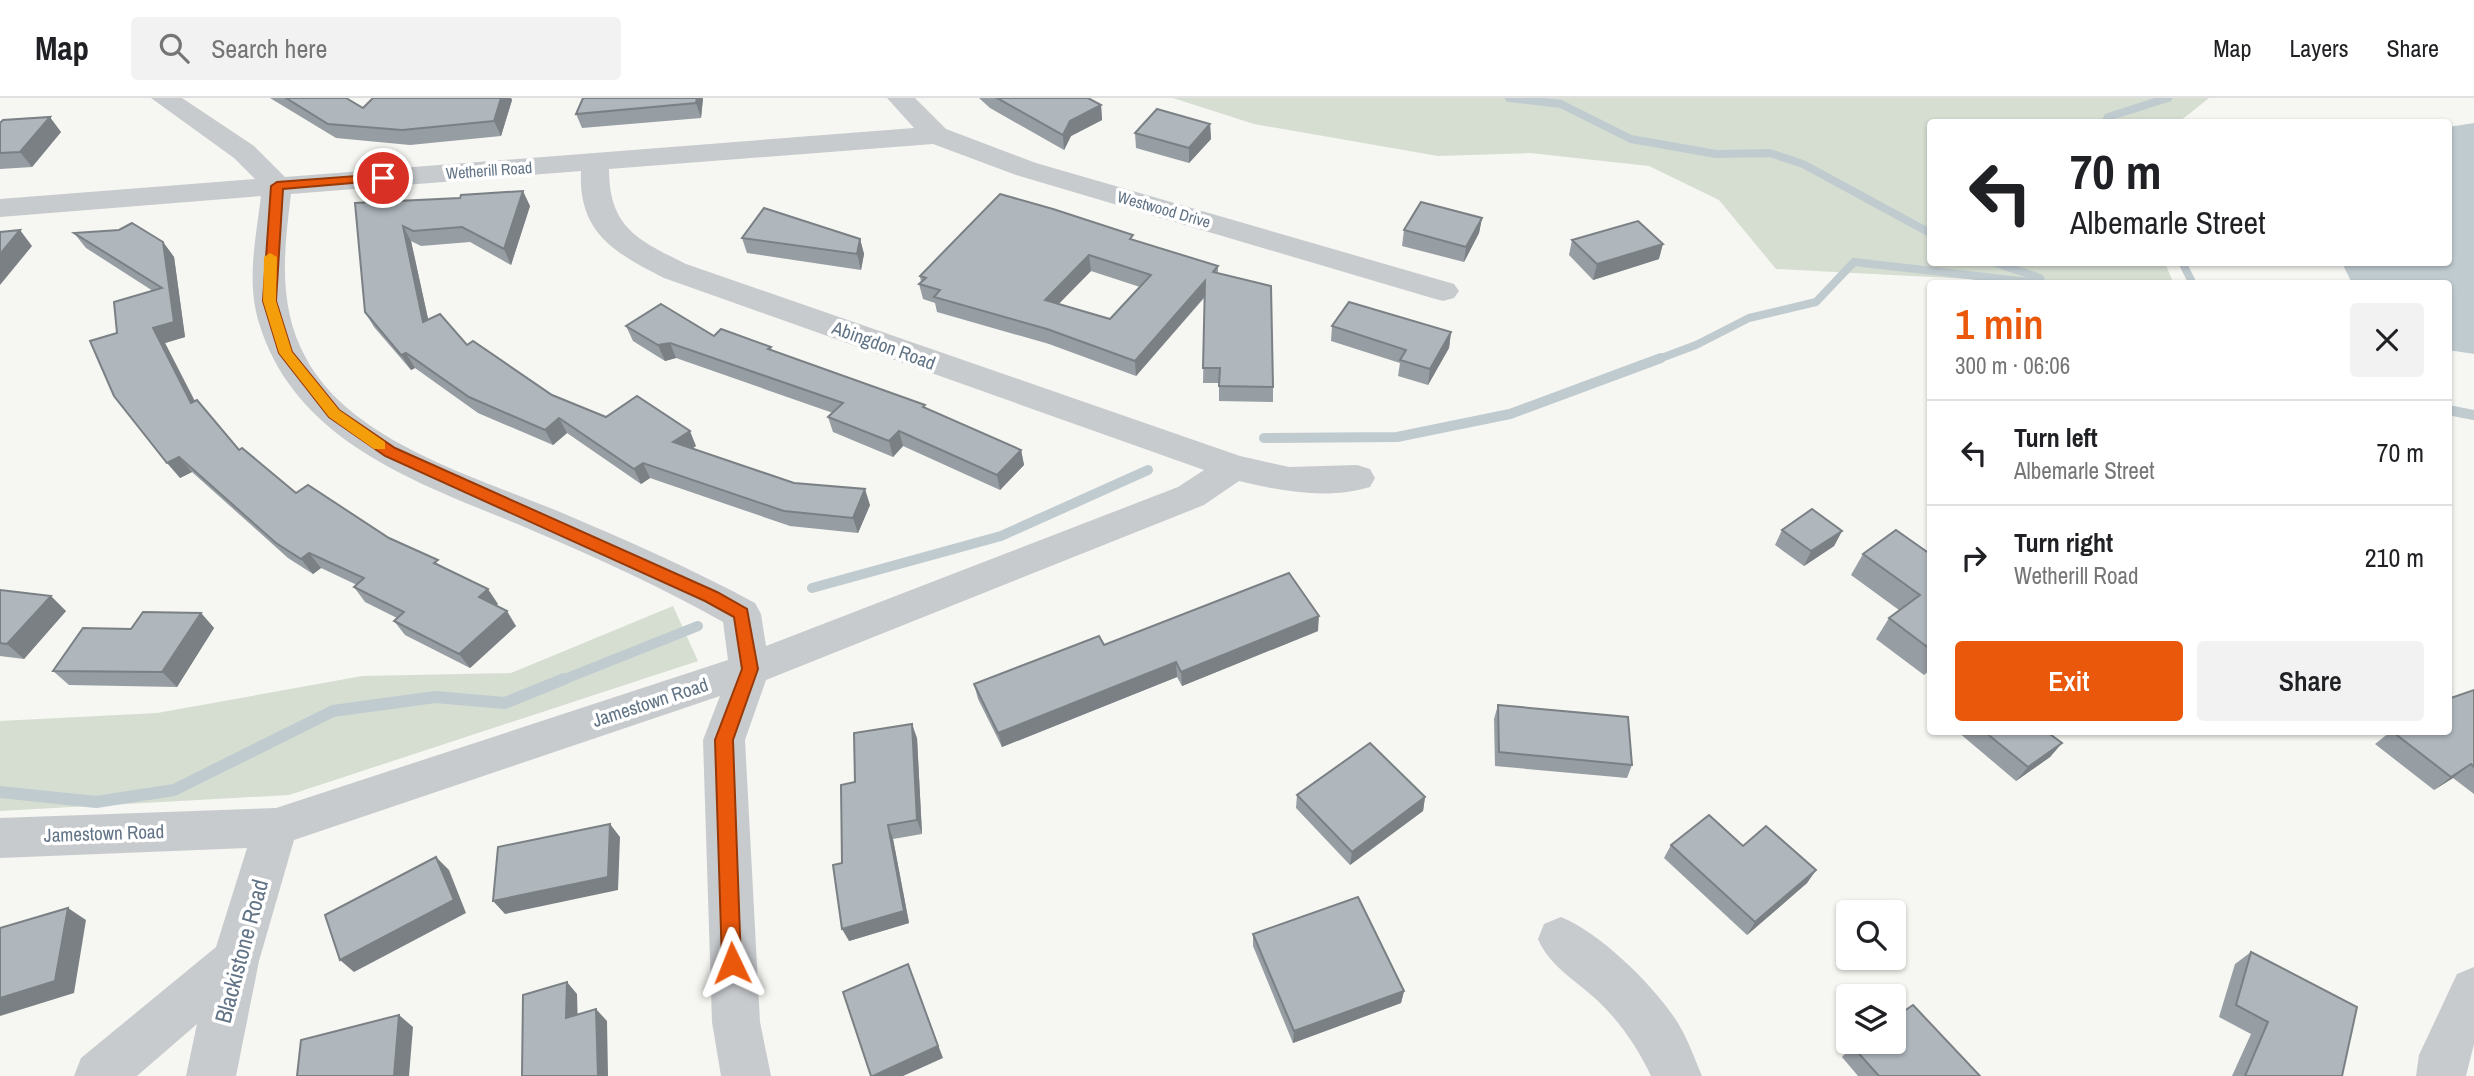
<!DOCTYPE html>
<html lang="en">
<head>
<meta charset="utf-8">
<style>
	:root { --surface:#fff; --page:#f2f2f2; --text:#202124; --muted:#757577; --line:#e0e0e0; --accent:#ea580c }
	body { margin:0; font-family:"Archivo Narrow",sans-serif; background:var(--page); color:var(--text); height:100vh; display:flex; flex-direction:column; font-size:26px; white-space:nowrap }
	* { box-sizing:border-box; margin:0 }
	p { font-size:23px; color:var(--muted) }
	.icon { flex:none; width:38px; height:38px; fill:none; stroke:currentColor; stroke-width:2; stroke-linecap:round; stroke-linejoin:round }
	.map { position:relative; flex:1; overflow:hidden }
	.side { position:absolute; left:1927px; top:182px; width:525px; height:455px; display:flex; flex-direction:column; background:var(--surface); border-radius:7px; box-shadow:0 2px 5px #0004 }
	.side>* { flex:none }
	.banner { position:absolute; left:1927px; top:21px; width:525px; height:147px; border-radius:7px; box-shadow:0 2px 5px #0004; background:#fff; color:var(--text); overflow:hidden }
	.fabs { position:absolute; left:1836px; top:802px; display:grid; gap:14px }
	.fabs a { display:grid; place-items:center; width:70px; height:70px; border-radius:7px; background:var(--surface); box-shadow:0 2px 5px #0004; font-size:35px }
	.pin { position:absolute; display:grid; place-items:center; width:60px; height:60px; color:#fff; margin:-30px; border:4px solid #fff; border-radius:50%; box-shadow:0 2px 7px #0007 }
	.me { position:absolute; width:77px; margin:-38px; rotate:358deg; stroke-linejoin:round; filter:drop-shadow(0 0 5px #0008) }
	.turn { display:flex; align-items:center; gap:24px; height:147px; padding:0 28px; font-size:32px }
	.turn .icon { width:91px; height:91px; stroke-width:2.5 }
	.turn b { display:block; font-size:49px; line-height:60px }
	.round { display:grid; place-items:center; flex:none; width:74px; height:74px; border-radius:7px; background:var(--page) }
	.summary { display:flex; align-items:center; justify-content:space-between; height:119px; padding:0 28px }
	h1 { font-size:42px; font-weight:600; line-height:52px; color:var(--accent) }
	.cta { display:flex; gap:14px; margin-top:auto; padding:14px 28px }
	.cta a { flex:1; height:80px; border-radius:7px; background:var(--accent); color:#fff; font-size:28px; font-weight:600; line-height:80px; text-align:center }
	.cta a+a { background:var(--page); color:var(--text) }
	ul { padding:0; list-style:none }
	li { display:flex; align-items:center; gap:21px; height:105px; padding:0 28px; border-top:2px solid var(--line) }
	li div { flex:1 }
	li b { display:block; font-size:26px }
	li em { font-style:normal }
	header { display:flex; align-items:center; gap:42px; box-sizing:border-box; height:98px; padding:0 35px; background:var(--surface); border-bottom:2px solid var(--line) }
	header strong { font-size:33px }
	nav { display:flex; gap:38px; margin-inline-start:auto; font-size:24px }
	.search { width:490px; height:63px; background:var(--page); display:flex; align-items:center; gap:18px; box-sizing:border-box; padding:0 24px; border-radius:7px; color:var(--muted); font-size:26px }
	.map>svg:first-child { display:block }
</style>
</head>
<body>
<header>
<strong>Map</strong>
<div class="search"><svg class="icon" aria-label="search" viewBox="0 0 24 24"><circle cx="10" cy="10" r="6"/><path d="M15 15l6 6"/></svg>Search here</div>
<nav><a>Map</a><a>Layers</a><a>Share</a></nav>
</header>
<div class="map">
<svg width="2474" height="978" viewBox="0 0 2474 978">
	<rect width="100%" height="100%" fill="#f6f6f2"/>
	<!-- green -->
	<g fill="#d6ded2">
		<polygon points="1173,0 2209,0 2179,24 1930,24 1930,164 2165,165 2173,184 2026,184 1776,171 1719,102 1649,68 1530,55 1438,58 1254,26"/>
		<polygon points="673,508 698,563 289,697 0,713 0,623 157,615 362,578 511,575"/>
	</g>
	<!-- water -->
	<polygon fill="#c0cbd0" points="2474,25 2474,256 2448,252 2448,186 2352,185 2342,165 2448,164 2448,29"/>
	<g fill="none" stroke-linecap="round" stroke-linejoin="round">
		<!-- stream-far2 -->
		<g stroke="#c0cbd0" stroke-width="8">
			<polyline points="1509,0 1561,6 1631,41 1716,56 1770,55 1803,66 1930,135"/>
			<polyline points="2105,24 2108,19 2168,0"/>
			<polyline points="1993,164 2040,180"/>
			<polyline points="2182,164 2193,186"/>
			<polyline points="1656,262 1696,247 1749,220 1816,204 1854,164 2047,186"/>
		</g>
		<!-- stream-far1 -->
		<g stroke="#c0cbd0" stroke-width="10">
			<polyline points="2448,312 2474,317"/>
			<polyline points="1264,340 1397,339 1510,316 1661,260"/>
			<polyline points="812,490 1001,438 1148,372"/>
			<polyline points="560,583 698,528"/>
		</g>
		<!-- stream -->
		<polyline stroke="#c0cbd0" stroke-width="12" points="0,694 96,704 174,692 333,613 435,599 505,605 564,581"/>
		<!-- minor -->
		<g fill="#c8cbce" fill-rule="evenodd">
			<path d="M151,0H182L254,48L285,79L914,30L887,0H915L946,31L1036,65L1454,186L1459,193L1454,200L1443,203L1432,200L1016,77L933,46L609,71C609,130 638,142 686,166L1240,358L1289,369L1357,367L1370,371L1375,380L1370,389C1327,402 1281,393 1239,383L1204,407L766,582L745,642L760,924L771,978H721L712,924L703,642L720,598L294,742L259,863L236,978H186L197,926L137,978H74L81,960L216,849L247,750L0,760V720L276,710L728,562L723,524C663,490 600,461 536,434C429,388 297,350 259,225C246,184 256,139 261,98L0,119V101L255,81L234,60ZM581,73C578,135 615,155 664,180L1204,372L1178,389L766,548L761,516L755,505C694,472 631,444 567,417C484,381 354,347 307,262C277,209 284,153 291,96Z"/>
			<path d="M1561,819C1599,834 1651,885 1674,919C1686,936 1694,959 1702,978H1651C1638,950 1620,924 1598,903C1577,883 1549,868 1538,841L1544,826Z"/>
			<polygon points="2474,869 2474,946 2466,978 2416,978 2419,957 2457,876"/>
		</g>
	</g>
	<!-- wall -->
	<g fill="#969da3" fill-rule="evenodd">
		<polygon points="270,0 346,0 363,10 373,0 511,0 512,2 501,38 410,47 336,40"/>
		<polygon points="583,0 703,0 701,20 582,30 576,16"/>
		<polygon points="979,0 1088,0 1101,7 1102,22 1071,38 1064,52 990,10"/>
		<polygon points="0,25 61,34 32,69 0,71"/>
		<polygon points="1210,26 1211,41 1189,65 1136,50 1135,35"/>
		<polygon points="355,105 530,108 511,167 470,144 421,148 411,143 428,221 467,247 552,297 606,319 696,348 692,351 794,385 870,407 858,435 790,428 650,380 641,386 567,335 553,347 478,315 415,270 411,272 374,229 365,214"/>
		<polygon points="1482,120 1479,135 1464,164 1402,148 1404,132"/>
		<polygon points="74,135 163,144 174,159 185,239 165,245 195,303 239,352 296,395 389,440 442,468 498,506 495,508 516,528 470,570 405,537 394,523 397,520 365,504 354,489 357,487 321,470 313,476 288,460 192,374 180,380 153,193 86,150"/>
		<polygon points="742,140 860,141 864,156 861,172 747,155"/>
		<path d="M1133,142L1218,168V175L1273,289V304L1219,303V285H1203L1205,199L1136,278L1049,246L937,214L935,205L923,201L919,186L921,184L920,178ZM1091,173L1140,189L1110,221L1058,206Z"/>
		<polygon points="1572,142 1659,161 1593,182 1569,157"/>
		<polygon points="626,228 714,238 771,249 772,253 925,310 1021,352 1024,367 1000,392 903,348 893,359 833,334 828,319 833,315 676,260 665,263 633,243"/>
		<polygon points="1332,228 1451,234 1449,250 1428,287 1398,278 1400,265 1331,243"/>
		<polygon points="1782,432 1842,433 1834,448 1804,468 1775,447"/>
		<polygon points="1863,456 1930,456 1930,572 1924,577 1876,541 1889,520 1899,512 1851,477"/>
		<polygon points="0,492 66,513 24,561 0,558"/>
		<polygon points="201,515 214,530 177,589 69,587 53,573 131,531"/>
		<polygon points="1318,533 1182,588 1177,579 1002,649 978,601 974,586 1104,547"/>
		<polygon points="2474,592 2474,696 2453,680 2434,692 2375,646 2390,634 2448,634"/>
		<polygon points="1498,607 1632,667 1627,680 1495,668 1494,621"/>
		<polygon points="1958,634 2047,634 2062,645 2050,659 2016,683"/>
		<polygon points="917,640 922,736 893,741 909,825 849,843 855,684"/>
		<polygon points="1297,697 1425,699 1423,713 1350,767 1296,710"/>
		<polygon points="1671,747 1743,748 1816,772 1807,785 1747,837 1664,760"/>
		<polygon points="1253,836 1404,893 1401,905 1293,945 1253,848"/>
		<polygon points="2251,854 2342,978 2232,978 2251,936 2219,919 2235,866"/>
		<polygon points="1852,948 1980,978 1858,978 1842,959"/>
	</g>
	<!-- shaded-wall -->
	<g fill="#7a8084">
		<polygon points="501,0 511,0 512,2 501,38 494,23"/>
		<polygon points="697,0 703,0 701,20 696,5"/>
		<polygon points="1101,7 1102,22 1071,38 1064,52 1063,37 1070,23"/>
		<polygon points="50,19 61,34 32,69 20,54"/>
		<polygon points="1210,26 1211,41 1189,65 1189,50"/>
		<polygon points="523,93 530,108 511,167 504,151"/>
		<polygon points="1482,120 1479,135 1464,164 1466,149"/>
		<polygon points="403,128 411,143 432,239 423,224"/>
		<polygon points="20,132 32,148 0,187 0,156"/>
		<polygon points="860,141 864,156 861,172 857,156"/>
		<polygon points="163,144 174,159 185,239 165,245 203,320 191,305 153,230 174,224"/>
		<polygon points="1663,146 1659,161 1593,182 1597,166"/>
		<polygon points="1089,157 1091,173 1047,218 1045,202"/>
		<polygon points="1205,183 1205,198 1136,278 1135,263"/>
		<polygon points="1451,234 1449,250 1428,287 1430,271"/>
		<polygon points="670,245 676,260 665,263 658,247"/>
		<polygon points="406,255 415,270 411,272 401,257"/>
		<polygon points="559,320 567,335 553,347 545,332"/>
		<polygon points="690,333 696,348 679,359 673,344"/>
		<polygon points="899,333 903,348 893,359 889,343"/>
		<polygon points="1021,352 1024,367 1000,392 997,377"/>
		<polygon points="179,359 192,374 180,380 167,365"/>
		<polygon points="643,365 650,380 641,386 634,371"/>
		<polygon points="865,391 870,407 858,435 853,420"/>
		<polygon points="1842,433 1834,448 1804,468 1811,453"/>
		<polygon points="309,455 321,470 313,476 301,461"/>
		<polygon points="488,491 498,506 488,514 479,499"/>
		<polygon points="51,498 66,513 24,561 7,546"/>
		<polygon points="507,513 516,528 470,570 459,556"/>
		<polygon points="201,515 214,530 177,589 162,574"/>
		<polygon points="1319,518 1318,533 1182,588 1181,574"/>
		<polygon points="1176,564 1177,579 1002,649 998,635"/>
		<polygon points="912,626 917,640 922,736 917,722"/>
		<polygon points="2062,645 2050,659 2016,683 2028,669"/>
		<polygon points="2471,666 2453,680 2434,692 2451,679"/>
		<polygon points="1425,699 1423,713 1350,767 1352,754"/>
		<polygon points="610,726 620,739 618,792 505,816 493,803"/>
		<polygon points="888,727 893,741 909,825 849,843 842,831"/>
		<polygon points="436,759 449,772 466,815 354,874 340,862"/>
		<polygon points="1816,772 1807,785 1747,837 1755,824"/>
		<polygon points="68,810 86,822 74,895 0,918 0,900"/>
		<polygon points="908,866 943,960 903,978 873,978"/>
		<polygon points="567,884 577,896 578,931 566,920"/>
		<polygon points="1404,893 1401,905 1293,945 1294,933"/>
		<polygon points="596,911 607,923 608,978 598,978"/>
		<polygon points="399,917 413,929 409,978 394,978"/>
	</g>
	<!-- building -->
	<g fill="#afb7bd" stroke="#7a8084" stroke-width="2" fill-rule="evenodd">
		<polygon points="286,0 346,0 363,10 373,0 501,0 494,23 402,32 328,26"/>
		<polygon points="583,0 697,0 696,5 576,16"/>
		<polygon points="997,0 1088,0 1101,7 1070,23 1063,37"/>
		<polygon points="1157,11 1210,26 1189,50 1135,35"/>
		<polygon points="50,19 20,54 0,55 0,25 3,22"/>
		<polygon points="523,93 504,151 462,129 413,133 403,128 423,224 440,216 467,247 473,243 552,297 606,319 637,298 690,333 673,344 794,385 865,391 853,420 784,413 643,365 634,371 559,320 545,332 469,299 406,255 401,257 365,214 355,105 460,100 461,97"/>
		<path d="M1000,96L1053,111L1133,137L1130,141L1218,168L1213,174L1271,188L1273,289L1219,288L1220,270H1203L1205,183L1135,263L1047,231L934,199L940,192L919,186L926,180L920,178ZM1089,157L1151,177L1110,221L1045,202Z"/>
		<polygon points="1421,104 1482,120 1466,149 1404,132"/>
		<polygon points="764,110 860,141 857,156 742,140"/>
		<polygon points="1638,123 1663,146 1597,166 1572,142"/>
		<polygon points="132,125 163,144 174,224 153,230 191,305 197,302 239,352 242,350 296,395 308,387 389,440 438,462 434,465 488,491 479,499 507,513 459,556 394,523 404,514 354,489 364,480 309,455 301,461 276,445 179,359 167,365 114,298 90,243 117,235 114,204 162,190 74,135 119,132"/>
		<polygon points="20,132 0,156 0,134"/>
		<polygon points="1349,204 1451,234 1430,271 1400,262 1406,252 1332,228"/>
		<polygon points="661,206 714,238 721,231 771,249 768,251 925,307 923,309 1021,352 997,377 899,333 889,343 828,319 843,305 670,245 658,247 626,228"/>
		<polygon points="1812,411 1842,433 1811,453 1782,432"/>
		<polygon points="1896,432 1930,456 1930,551 1889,520 1920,497 1863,456"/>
		<polygon points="1289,475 1319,518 1181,574 1176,564 998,635 974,586 1099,538 1104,547"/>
		<polygon points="0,492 51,498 7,546 0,545"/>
		<polygon points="143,514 201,515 162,574 53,573 83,530 131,531"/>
		<polygon points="2474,592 2474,669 2471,666 2451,679 2393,634 2448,634 2448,601"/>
		<polygon points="1498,607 1628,619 1632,667 1499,654"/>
		<polygon points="912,626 917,722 888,727 904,813 842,831 833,767 842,765 841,687 855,684 854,635"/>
		<polygon points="1985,634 2047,634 2062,645 2028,669"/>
		<polygon points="1370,645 1425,699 1352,754 1297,697"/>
		<polygon points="1709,717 1743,748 1766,728 1816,772 1755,824 1671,747"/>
		<polygon points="610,726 608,779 493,803 498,749"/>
		<polygon points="436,759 454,802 340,862 325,817"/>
		<polygon points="1358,799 1404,893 1294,933 1253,836"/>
		<polygon points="68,810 55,883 0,900 0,830"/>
		<polygon points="2251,854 2357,909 2342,978 2245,978 2268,924 2236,907"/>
		<polygon points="908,866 938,948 873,978 871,978 843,894"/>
		<polygon points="567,884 566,920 596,911 598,978 522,978 523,897"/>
		<polygon points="1913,907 1980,978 1879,978 1852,948 1859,943 1894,943 1894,920"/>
		<polygon points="399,917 394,978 297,978 301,942"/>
	</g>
	<!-- route -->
	<polygon fill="#ea580c" stroke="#983908" stroke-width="2" points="383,76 389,80 387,82 283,91 276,203 292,254 339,312 395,350 717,494 747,511 758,571 733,642 741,865 739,871 732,874 725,871 722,865 715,642 742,571 734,519 705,503 385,358 329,319 279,255 263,203 271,88 277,84"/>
	<!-- slow -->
	<polygon fill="#f59e0b" points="270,155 277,159 276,203 292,254 339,312 385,344 385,351 374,351 329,319 279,255 263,203 264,159"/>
	<g text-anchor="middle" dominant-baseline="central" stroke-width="7" stroke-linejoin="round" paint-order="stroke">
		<!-- far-street labels -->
		<g font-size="16" fill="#627486" stroke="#fff">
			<text transform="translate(489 72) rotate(-4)">Wetherill Road</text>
			<text transform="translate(1164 111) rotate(16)">Westwood Drive</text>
		</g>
		<!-- street labels -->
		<g font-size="19" fill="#627486" stroke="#fff">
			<text transform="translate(884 247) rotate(20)">Abingdon Road</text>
			<text transform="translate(650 604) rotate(-18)">Jamestown Road</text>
			<text transform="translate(104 735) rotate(-2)">Jamestown Road</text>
		</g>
		<!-- near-street labels -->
		<g font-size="23" fill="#627486" stroke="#fff">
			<text transform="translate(241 853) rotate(-75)">Blackistone Road</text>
		</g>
	</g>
</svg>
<div class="fabs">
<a><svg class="icon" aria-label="search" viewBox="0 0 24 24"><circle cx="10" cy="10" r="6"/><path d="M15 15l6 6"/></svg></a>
<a><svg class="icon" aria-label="layers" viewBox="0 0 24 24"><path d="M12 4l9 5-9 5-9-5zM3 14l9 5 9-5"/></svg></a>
</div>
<div class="pin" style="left:383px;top:80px;background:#d93025"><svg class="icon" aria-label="arrive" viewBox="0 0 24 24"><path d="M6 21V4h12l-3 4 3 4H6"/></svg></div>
<svg class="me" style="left:732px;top:865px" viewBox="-20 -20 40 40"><path d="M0-17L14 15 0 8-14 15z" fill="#ea580c" stroke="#fff" stroke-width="4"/></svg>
<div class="banner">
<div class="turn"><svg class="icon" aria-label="left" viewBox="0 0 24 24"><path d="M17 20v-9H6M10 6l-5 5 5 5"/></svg><div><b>70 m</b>Albemarle Street</div></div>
</div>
<section class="side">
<div class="summary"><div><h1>1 min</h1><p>300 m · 06:06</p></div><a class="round"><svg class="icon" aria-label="close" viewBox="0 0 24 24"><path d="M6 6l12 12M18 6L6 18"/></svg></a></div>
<ul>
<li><svg class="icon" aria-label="left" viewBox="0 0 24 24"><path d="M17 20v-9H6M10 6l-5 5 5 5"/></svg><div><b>Turn left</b><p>Albemarle Street</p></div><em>70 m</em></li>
<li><svg class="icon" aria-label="right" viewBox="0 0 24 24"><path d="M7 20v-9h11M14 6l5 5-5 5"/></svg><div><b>Turn right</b><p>Wetherill Road</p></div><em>210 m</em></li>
</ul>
<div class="cta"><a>Exit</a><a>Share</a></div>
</section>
</div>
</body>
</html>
